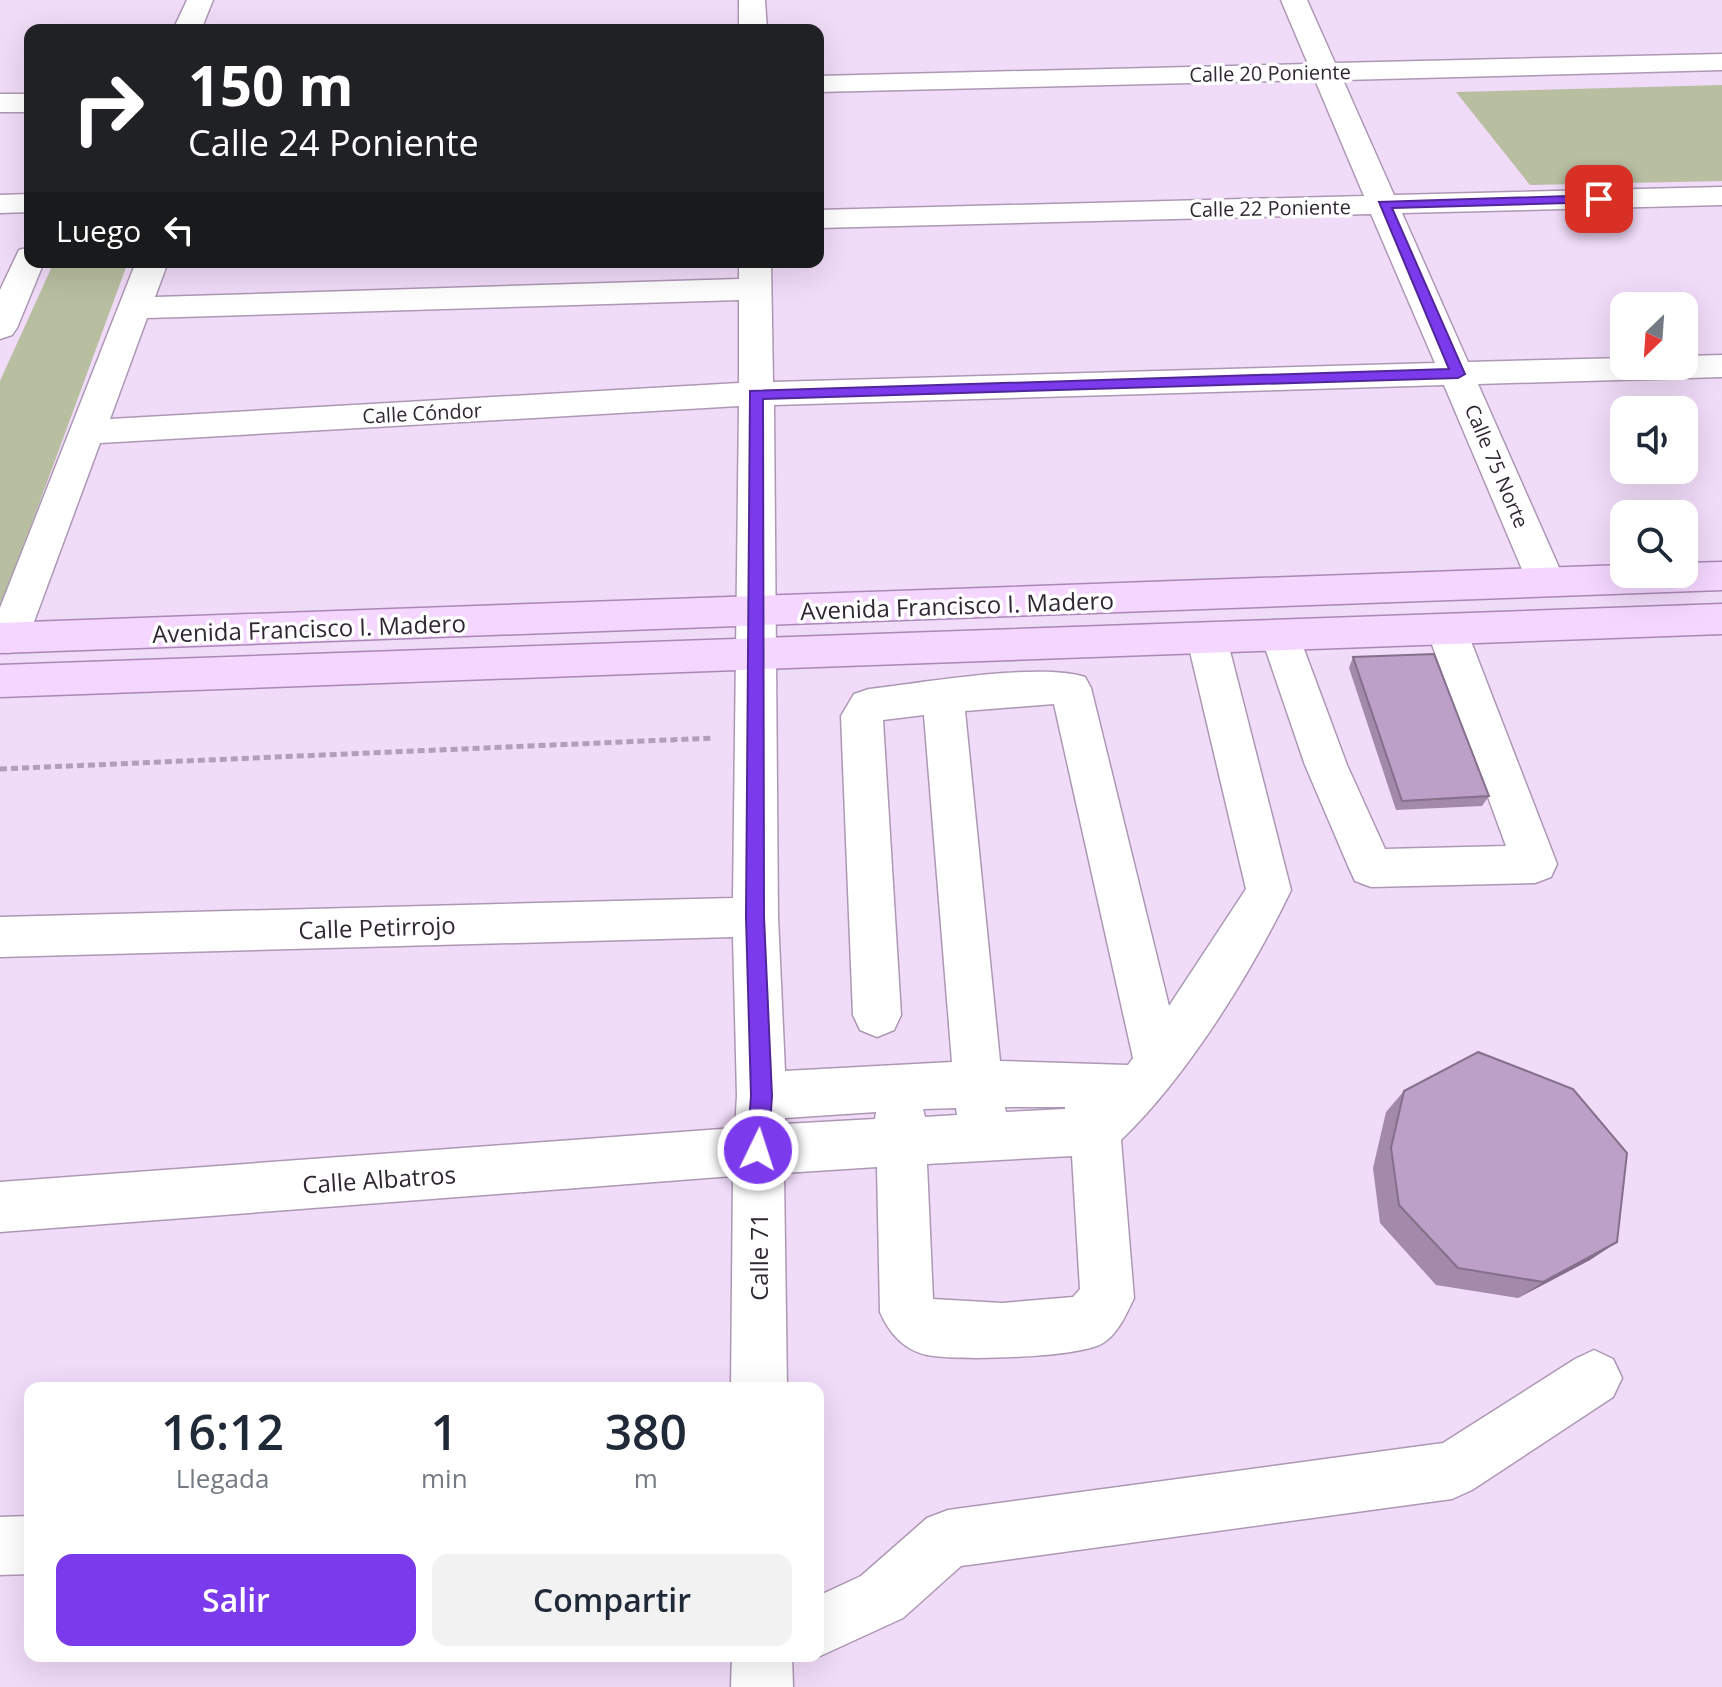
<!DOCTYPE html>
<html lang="es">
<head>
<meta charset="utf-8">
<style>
	:root { --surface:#fff; --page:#f2f2f3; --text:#1f2937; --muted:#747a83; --accent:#7c3aed }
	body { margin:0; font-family:"Open Sans",sans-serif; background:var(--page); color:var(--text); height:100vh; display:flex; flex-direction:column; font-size:30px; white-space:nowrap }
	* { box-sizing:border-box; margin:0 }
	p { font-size:26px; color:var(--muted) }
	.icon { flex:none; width:44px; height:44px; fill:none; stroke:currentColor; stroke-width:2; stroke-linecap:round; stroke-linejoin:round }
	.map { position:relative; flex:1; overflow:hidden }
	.sheet { position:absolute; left:24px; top:1382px; width:800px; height:280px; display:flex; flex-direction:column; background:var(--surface); border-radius:16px; box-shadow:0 8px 32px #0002 }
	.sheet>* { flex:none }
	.top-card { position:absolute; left:24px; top:24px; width:800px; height:244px; border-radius:16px; box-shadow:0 8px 32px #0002; background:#202124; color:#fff; overflow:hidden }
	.needle { width:52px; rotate:205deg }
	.tools { position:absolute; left:1610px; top:292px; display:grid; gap:16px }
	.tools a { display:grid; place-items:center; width:88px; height:88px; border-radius:16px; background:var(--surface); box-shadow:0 8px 32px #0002; font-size:40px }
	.pin { position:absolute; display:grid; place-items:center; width:68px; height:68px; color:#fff; margin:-34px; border-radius:16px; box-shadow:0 4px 12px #0006 }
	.me { position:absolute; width:88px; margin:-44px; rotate:4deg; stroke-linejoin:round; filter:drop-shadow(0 0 6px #0008) }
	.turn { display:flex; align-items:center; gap:28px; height:168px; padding:0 32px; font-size:36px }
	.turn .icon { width:104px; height:104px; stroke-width:2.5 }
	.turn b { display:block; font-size:56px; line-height:68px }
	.then { display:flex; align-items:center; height:76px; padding:0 32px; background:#0003; gap:16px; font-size:30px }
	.eta { display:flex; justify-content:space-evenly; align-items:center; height:136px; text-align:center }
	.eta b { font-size:48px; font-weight:600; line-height:56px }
	.primary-button { display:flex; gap:16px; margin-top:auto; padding:16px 32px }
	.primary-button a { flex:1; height:92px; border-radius:16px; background:var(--accent); color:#fff; font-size:32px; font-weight:600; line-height:92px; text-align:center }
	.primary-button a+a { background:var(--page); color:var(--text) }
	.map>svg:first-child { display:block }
</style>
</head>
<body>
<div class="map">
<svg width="1722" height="1687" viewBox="0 0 1722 1687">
	<rect width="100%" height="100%" fill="#f0dbf8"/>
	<!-- green -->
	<g fill="#b8bea0">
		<polygon points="1722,85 1722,181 1530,185 1456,92"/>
		<polygon points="54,262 128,262 0,610 0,381"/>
	</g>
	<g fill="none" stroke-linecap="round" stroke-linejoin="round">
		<!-- minor casing -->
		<g stroke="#ad98b4" stroke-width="3">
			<g id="minor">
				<polygon points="187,0 213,0 201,30 173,30"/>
				<polygon points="739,0 765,0 767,30 739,30"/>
				<path d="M1281,0H1307L1335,63L1722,54V70L1343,80L1394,195L1722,187V205L1402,213L1468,362L1624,358V366H1684V356L1722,355V377L1478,384L1565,581L1560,591L1546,595L1532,591L1527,581L1444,385L774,405L778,917L785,1071L952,1062L924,715L883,720L901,1015L894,1030L877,1037L860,1030L853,1015L841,716L854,694L869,689C922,683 1039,662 1085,677L1091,688L1169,1006L1246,889L1187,639L1193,628L1207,624L1221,628L1227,639L1291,890C1252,972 1186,1078 1121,1140L1134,1298C1127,1313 1118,1334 1103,1343C1079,1358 958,1361 927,1355C904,1350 889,1333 880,1312L877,1167L784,1173L787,1388H731L733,1176L0,1232V1182L735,1128L737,1096L733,937L0,957V917L733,898L739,406L100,443L28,638L22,649L8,653L0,651V608L136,262H168L155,297L739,279V262H771L773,382L1435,363L1371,214L818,228V210L1364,196L1315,80L818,92V76L1308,64ZM739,300V383L110,419L147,318ZM1054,704L1133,1058L1128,1065L1000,1061L965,711ZM1005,1107H1065V1109L1006,1112ZM956,1108L957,1115L925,1117L923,1109ZM876,1112L875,1119L785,1124V1118ZM1072,1156L1080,1289L1073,1297L1002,1303L933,1299L927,1164Z"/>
				<rect x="0" y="94" width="30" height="18"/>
				<polygon points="30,194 30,212 0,213 0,195"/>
				<polygon points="30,247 30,262 44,262 17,328 12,335 0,339 0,290 19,250"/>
				<polygon points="1447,616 1461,620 1467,631 1557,864 1551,877 1535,883 1371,887 1355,881 1349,868 1305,765 1261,636 1267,625 1281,621 1295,625 1347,765 1385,849 1506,846 1427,631 1433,620"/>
				<polygon points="1594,1350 1613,1359 1622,1378 1613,1397 1472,1490 1452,1499 961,1566 903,1618 818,1657 815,1656 818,1656 818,1596 861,1576 927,1518 948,1510 1443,1443 1575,1359"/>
				<polygon points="30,1516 30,1574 0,1575 0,1517"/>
				<polygon points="732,1656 792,1656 793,1687 731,1687"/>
			</g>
		</g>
		<!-- major casing -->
		<g stroke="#aa87b6" stroke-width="3">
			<g id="major">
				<polygon points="1722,562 1722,590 0,653 0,623 1624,565 1624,574 1684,574 1684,563"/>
				<polygon points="1722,604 1722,634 0,697 0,665"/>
			</g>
		</g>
		<!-- path -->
		<polyline stroke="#b09fb6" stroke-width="5" stroke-dasharray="7 4" stroke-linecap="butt" points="0,769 714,738"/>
		<!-- minor -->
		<use href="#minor" fill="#fff" fill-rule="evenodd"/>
		<!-- major -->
		<use href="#major" fill="#f4d6fe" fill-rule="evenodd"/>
	</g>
	<!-- wall -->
	<g fill="#a38aab">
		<polygon points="1353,657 1489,796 1482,806 1396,810 1349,668"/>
		<polygon points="1404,1091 1617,1242 1590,1260 1518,1298 1436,1285 1380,1223 1373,1168 1386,1112"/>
	</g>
	<!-- shaded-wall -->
	<polygon fill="#84708b" points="1617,1242 1590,1260 1518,1298 1543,1282"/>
	<!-- building -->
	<g fill="#bda0c7" stroke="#84708b" stroke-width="2">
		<polygon points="1434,654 1489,796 1402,801 1353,657"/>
		<polygon points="1478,1052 1573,1089 1627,1153 1617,1242 1543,1282 1458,1268 1399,1205 1391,1148 1404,1091"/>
	</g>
	<!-- route -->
	<polygon fill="#7c3aed" stroke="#51269a" stroke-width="2" points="1599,195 1605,199 1603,202 1392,208 1465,374 1458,378 763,399 764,917 772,1096 768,1150 765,1157 758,1160 750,1157 747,1150 751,1096 746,917 750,391 1449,369 1379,202"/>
	<g text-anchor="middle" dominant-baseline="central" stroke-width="7" stroke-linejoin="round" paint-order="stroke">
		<!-- far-street labels -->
		<g font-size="20" fill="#2f2732" stroke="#fff">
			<text transform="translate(1270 73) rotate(-1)">Calle 20 Poniente</text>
			<text transform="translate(1270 208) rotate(-1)">Calle 22 Poniente</text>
			<text transform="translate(422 413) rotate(-3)">Calle Cóndor</text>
			<text transform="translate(1497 466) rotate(67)">Calle 75 Norte</text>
		</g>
		<!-- street labels -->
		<g font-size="24" fill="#2f2732" stroke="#fff">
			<text transform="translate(957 605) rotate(-2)">Avenida Francisco I. Madero</text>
			<text transform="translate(309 628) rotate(-2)">Avenida Francisco I. Madero</text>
			<text transform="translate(377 927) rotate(-2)">Calle Petirrojo</text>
			<text transform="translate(379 1179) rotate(-4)">Calle Albatros</text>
			<text transform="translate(758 1257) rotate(-90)">Calle 71</text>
		</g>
	</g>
</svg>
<div class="tools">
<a><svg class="needle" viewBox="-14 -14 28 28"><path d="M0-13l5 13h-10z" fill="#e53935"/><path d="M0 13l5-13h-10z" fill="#747a83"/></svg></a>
<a><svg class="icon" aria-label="sound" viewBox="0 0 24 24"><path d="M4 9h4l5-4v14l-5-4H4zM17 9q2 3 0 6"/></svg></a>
<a><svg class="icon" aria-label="search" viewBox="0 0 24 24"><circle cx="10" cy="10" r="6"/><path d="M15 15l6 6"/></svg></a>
</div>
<div class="pin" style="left:1599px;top:199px;background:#d93025"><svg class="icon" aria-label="arrive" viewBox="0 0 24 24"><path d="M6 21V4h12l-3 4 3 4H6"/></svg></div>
<svg class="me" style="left:758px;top:1150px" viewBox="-20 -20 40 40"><circle r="17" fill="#7c3aed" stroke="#fff" stroke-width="3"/><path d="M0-11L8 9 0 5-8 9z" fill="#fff"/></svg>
<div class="top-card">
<div class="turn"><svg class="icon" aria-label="right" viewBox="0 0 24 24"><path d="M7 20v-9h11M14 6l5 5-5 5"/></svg><div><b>150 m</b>Calle 24 Poniente</div></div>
<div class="then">Luego<svg class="icon" aria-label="left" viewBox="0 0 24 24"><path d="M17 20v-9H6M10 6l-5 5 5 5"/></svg></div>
</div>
<section class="sheet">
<div class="eta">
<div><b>16:12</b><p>Llegada</p></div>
<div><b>1</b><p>min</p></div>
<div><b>380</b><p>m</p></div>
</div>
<div class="primary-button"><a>Salir</a><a>Compartir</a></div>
</section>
</div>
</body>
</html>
